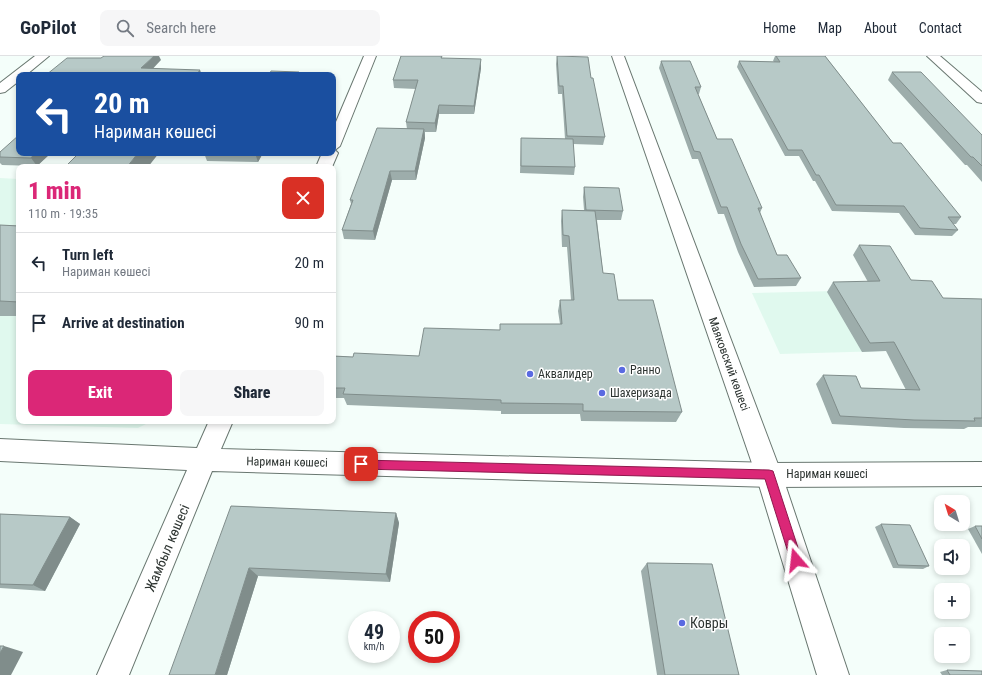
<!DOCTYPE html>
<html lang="en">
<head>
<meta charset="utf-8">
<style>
	:root { --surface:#fff; --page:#f6f6f7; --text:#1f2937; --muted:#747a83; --line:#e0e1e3; --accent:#db2777 }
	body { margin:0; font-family:"Roboto Condensed",sans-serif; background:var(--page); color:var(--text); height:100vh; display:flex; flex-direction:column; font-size:15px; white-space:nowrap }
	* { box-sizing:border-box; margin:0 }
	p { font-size:13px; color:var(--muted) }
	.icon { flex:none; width:22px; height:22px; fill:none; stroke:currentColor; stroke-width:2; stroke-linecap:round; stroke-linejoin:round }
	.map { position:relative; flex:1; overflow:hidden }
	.sheet { position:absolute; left:16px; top:108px; width:320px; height:260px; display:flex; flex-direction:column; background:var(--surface); border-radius:8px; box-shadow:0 2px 6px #0003 }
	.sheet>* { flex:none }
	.guide { position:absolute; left:16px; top:16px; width:320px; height:84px; border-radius:8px; box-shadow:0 2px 6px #0003; background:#1a4fa0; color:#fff; overflow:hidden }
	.needle { width:26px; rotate:322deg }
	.fabs { position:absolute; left:934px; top:439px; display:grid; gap:8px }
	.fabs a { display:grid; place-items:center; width:36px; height:36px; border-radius:8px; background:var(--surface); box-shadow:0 2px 6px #0003; font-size:20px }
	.speed { position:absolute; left:348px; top:555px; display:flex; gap:8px; font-size:20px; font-weight:700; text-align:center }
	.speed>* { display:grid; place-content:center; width:52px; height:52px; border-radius:50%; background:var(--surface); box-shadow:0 2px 6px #0003; line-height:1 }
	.speed small { font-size:10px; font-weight:400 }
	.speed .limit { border:6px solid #d22; background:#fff; color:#111 }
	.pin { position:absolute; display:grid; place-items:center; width:34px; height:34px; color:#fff; margin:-17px; border-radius:8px; box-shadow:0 2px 6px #0006 }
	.me { position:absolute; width:44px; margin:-22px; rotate:343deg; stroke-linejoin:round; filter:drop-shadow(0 0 3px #0008) }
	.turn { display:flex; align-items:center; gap:14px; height:84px; padding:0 12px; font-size:18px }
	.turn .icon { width:52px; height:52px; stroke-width:2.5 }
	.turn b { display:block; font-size:28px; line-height:34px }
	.round { display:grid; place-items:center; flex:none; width:42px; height:42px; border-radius:8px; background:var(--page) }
	.summary { display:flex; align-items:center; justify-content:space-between; height:68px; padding:0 12px }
	h1 { font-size:24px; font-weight:800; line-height:30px; color:var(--accent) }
	.cta { display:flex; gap:8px; margin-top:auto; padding:8px 12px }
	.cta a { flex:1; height:46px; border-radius:8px; background:var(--accent); color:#fff; font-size:16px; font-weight:800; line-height:46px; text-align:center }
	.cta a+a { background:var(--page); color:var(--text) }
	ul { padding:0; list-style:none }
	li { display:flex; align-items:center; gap:12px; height:60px; padding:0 12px; border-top:1px solid var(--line) }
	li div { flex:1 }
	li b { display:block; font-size:15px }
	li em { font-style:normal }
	header { display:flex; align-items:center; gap:24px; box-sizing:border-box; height:56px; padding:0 20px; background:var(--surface); border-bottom:1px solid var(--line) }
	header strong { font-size:19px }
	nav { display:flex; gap:22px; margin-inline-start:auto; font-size:14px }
	.search { width:280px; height:36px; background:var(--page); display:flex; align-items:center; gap:10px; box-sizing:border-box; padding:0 14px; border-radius:8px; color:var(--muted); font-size:15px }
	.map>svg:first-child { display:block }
</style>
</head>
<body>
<header>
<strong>GoPilot</strong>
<div class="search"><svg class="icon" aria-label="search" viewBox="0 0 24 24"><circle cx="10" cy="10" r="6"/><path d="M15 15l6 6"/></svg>Search here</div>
<nav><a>Home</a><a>Map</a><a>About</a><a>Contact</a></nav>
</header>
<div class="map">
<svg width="982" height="619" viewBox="0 0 982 619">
	<rect width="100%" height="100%" fill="#f4fefa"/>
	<!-- built -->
	<g fill="#e0f9ee">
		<polygon points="0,122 19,123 19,365 152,365 138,372 0,368"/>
		<polygon points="879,234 920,294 780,298 752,237"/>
	</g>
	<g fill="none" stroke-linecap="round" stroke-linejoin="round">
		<!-- minor casing -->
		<g stroke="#697770" stroke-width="2">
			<g id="minor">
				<polygon points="364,0 376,0 340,90 335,94 338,97 332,111 316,111 322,97 333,97 333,73"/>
				<polygon points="927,0 940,0 982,36 982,47 977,46"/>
				<polygon points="209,365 233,365 221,393 769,407 982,406 982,430 769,431 212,415 129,619 97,619 187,414 0,405 0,383 197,392"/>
			</g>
		</g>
		<!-- secondary casing -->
		<g stroke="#697770" stroke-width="2">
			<g id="secondary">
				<polygon points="35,0 49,0 26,19 19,19 19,25 5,36 0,37 0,27"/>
				<polygon points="612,0 624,0 782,419 849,619 817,619 756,419"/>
			</g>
		</g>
		<!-- minor -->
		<use href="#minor" fill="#fff" fill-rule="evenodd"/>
		<!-- secondary -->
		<use href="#secondary" fill="#fff" fill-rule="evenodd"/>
	</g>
	<!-- wall -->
	<g fill="#9dadab">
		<polygon points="401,0 442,0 442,2 481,12 474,58 439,58 436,76 425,76 425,82 416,124 392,124 375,184 344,183 342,174 351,148 350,144 407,73 406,66 416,33 394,32 393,24"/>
		<polygon points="557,0 591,22 605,81 603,89 573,88 575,111 574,119 520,117 521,82 565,83 562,38 558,38 556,8"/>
		<polygon points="775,0 825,0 893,87 961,161 956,168 953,168 958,174 952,180 915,179 899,157 832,155 815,125 813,125 799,100 785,100 737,11 739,5 774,6 773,5"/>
		<polygon points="661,5 701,31 699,38 698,38 717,83 762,152 760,157 777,199 801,222 796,230 754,231 738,196 724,158 718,158 698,103 692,103 659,12"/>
		<polygon points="892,16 982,79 982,126 967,109 965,109 888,24"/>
		<polygon points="0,96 51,97 37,110 2,109 0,107"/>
		<polygon points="204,97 263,97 258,106 207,105"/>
		<polygon points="584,131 623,155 621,164 597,164 603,217 618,244 682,356 676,366 581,365 580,358 501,358 501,355 347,349 344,342 333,342 333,300 353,301 419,300 500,274 560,268 558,255 560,244 571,244 567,191 562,191 561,165 562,154 584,154 583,141"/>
		<polygon points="0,169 19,170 19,260 0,260"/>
		<polygon points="859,189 911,224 943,242 982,243 982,371 968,371 964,373 904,372 832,368 816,328 823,319 861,332 906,334 886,295 862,296 827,236 833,226 868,226 853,199"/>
		<polygon points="231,450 396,457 399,467 390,526 258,520 227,619"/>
		<polygon points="0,458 70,461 80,468 45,535 0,532"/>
		<polygon points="881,468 929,510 923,513 893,512 875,471"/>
		<polygon points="975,470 982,470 982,498 968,473"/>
		<polygon points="647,507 739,619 657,619 641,515"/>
		<polygon points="947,614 982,619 942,619 940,616"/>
	</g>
	<!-- shaded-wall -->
	<g fill="#808d8b">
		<polygon points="154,0 159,0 161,4 147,19 141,12"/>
		<polygon points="481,3 481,12 474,58 474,50"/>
		<polygon points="200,14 202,19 196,19"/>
		<polygon points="439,49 439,58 436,76 435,67"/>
		<polygon points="424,73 425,82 416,124 415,115"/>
		<polygon points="35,97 51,97 37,110 31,102"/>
		<polygon points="138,97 159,97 148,111 127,111"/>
		<polygon points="255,97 263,97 258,106"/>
		<polygon points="390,115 392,124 375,184 373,175"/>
		<polygon points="396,457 399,467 390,526 386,518"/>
		<polygon points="70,461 80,468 45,535 33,529"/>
		<polygon points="249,512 258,520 227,619 215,619"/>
		<polygon points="4,590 23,596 11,619 0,619 0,597"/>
	</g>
	<!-- building -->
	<g fill="#b7c9c7" stroke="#808d8b">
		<polygon points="104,0 154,0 141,12 200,14 196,19 46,19 67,2 101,2"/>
		<polygon points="401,0 442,0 441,2 481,3 474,50 439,49 435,67 406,66 418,24 393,24"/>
		<polygon points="557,0 588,1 591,22 593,22 605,81 567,80 563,30 559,30"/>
		<polygon points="776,0 825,0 893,87 901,87 961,161 948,161 958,174 920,172 904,150 836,149 819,119 816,119 802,94 788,94 739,5 780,6"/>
		<polygon points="661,5 690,5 701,31 695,31 717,83 732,83 762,152 758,152 777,199 787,199 801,222 758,223 741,188 727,151 721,151 700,96 694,95"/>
		<polygon points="271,15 299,16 297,19 269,19"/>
		<polygon points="892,16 921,16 982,79 982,110 973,101 971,101"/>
		<polygon points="377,72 424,73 415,115 390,115 373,175 342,174 353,144 350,144"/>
		<polygon points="19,79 19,97 35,97 31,102 0,101 0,96"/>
		<polygon points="521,82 573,83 575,111 521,110"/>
		<polygon points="79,97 138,97 127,111 65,111"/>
		<polygon points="584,131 619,132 623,155 586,154"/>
		<polygon points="562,154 595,155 603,217 614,218 618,244 653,244 682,356 583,355 583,348 501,347 501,344 343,338 345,332 333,332 333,300 353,301 354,297 419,300 424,272 500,274 500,268 562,268 560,244 574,244 569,180 563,179"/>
		<polygon points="0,169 19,170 19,246 0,245"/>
		<polygon points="859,189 890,190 911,224 932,225 943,242 982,243 982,362 974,362 975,365 914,364 840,360 823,319 856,320 861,332 920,334 894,286 870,287 833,226 880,225"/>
		<polygon points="231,450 396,457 386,518 249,512 215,619 169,619"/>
		<polygon points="0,458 70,461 33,529 0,528"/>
		<polygon points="881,468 910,469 929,510 898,509"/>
		<polygon points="975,470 982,470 982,483"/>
		<polygon points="647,507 712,508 739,619 665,619"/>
		<polygon points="0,590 4,590 0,597"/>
		<polygon points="947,614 982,615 982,619 950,619"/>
	</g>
	<!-- route -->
	<polygon fill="#db2777" stroke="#8e194d" points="361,404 769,414 773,415 774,418 802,504 801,509 796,510 792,509 765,423 361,413 358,412 356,408 358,405"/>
	<!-- markers -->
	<g fill="#5a6ae1" stroke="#fff" stroke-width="1.5">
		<circle cx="622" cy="314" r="4"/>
		<circle cx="530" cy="318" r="4"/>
		<circle cx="602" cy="337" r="4"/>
		<circle cx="682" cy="567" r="4"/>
	</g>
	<g text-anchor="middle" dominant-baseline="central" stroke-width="3" stroke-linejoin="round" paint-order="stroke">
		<!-- street labels -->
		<g font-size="12" fill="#2d3431" stroke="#fff">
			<text transform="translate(729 308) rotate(70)">Маяковский көшесі</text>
			<text transform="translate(287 406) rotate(1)">Нариман көшесі</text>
			<text x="827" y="418">Нариман көшесі</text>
		</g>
		<!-- poi labels -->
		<g font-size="12" fill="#2d3431" stroke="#fff" text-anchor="start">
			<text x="630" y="314">Ранно</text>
			<text x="538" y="318">Аквалидер</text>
			<text x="610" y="337">Шахеризада</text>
		</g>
		<!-- near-street labels -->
		<g font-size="14" fill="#2d3431" stroke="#fff">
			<text transform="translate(167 492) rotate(-67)">Жамбыл көшесі</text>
		</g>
		<!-- near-poi labels -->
		<g font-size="14" fill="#2d3431" stroke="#fff" text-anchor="start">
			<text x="690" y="567">Ковры</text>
		</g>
	</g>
</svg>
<div class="fabs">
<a><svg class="needle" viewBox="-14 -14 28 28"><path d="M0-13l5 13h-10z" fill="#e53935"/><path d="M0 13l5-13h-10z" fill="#747a83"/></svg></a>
<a><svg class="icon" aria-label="sound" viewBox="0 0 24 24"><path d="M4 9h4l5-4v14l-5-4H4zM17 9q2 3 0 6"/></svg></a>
<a>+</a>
<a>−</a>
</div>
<div class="speed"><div>49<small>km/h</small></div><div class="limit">50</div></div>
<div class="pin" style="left:361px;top:408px;background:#d93025"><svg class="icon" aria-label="arrive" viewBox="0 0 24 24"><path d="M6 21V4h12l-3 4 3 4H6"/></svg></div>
<svg class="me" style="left:796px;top:504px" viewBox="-20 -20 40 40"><path d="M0-17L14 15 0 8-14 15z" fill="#db2777" stroke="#fff" stroke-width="4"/></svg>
<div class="guide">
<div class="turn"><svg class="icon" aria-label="left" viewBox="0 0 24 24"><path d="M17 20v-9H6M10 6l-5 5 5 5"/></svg><div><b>20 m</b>Нариман көшесі</div></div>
</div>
<section class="sheet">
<div class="summary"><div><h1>1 min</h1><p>110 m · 19:35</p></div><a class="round" style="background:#d93025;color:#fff"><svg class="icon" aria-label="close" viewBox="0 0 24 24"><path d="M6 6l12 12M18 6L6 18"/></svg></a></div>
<ul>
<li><svg class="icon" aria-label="left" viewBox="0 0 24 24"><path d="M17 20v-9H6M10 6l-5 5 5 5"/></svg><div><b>Turn left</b><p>Нариман көшесі</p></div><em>20 m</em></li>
<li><svg class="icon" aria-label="arrive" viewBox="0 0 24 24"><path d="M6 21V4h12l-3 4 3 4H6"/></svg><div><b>Arrive at destination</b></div><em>90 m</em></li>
</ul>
<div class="cta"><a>Exit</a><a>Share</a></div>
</section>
</div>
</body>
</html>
